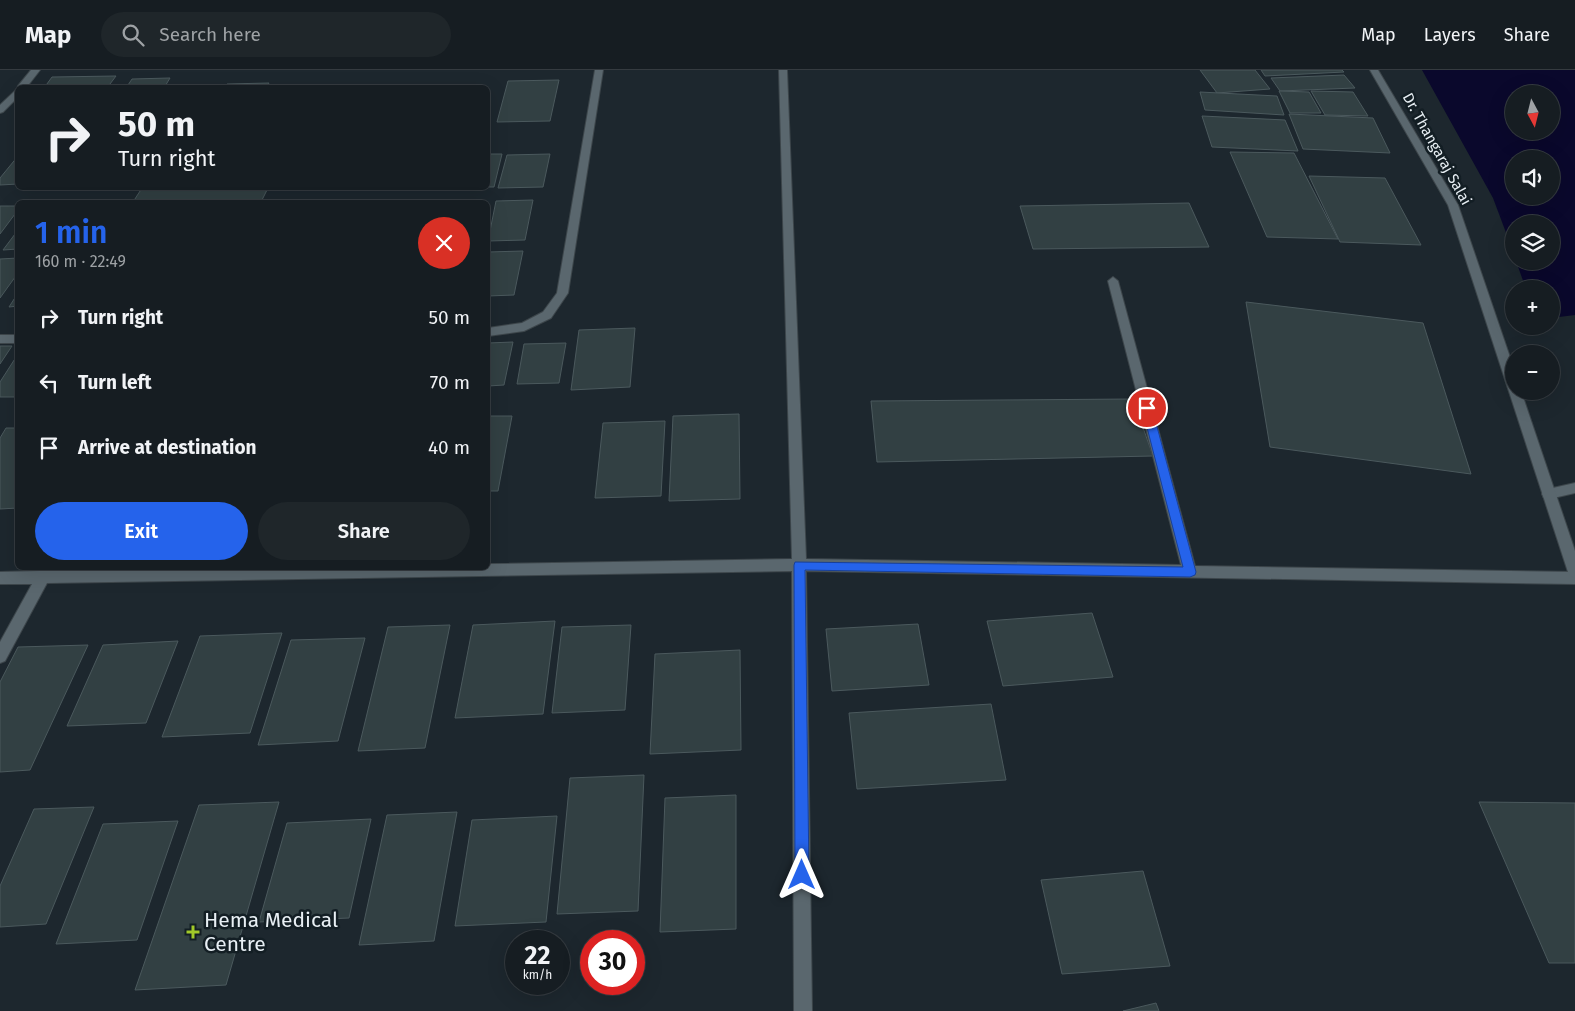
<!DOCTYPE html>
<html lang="en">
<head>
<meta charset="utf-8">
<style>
	:root { --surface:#161d22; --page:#1f262a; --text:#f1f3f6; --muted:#9ea2a5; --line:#353b40; --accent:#2563eb }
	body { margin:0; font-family:"Fira Sans",sans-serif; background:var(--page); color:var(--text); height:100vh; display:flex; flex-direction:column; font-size:19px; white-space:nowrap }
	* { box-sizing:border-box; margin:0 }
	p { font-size:16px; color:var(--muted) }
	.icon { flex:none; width:28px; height:28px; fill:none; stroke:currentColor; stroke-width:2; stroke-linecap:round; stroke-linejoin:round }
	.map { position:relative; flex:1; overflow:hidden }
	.sheet { position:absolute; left:15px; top:130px; width:475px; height:370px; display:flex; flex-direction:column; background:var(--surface); border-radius:8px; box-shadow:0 5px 20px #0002,0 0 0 1px var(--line) }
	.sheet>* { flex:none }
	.top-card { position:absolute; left:15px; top:15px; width:475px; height:105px; border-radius:8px; box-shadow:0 5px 20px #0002,0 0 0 1px var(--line); background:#161d22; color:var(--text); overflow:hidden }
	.needle { width:32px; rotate:173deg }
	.controls { position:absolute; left:1505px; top:15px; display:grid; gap:10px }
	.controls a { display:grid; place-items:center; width:55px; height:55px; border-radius:50%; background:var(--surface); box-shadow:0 5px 20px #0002,0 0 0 1px var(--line); font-size:25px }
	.speed { position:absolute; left:505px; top:860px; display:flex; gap:10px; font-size:25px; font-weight:700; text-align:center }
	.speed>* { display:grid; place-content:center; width:65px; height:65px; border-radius:50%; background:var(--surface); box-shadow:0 5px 20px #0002,0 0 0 1px var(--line); line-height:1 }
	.speed small { font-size:12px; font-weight:400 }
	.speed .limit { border:8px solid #d22; background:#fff; color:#111 }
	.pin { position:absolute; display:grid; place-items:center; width:42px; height:42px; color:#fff; margin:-21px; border:2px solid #fff; border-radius:50%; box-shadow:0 1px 5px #0007 }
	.me { position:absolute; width:55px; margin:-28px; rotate:0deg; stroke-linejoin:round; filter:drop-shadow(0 0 4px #0008) }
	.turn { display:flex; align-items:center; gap:18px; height:105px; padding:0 20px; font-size:22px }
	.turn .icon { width:65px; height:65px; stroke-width:2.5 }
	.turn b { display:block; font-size:35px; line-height:42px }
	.round { display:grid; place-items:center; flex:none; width:52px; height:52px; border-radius:26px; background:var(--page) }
	.overview { display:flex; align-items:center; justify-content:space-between; height:85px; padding:0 20px }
	h1 { font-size:30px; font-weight:600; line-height:38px; color:var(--accent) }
	.button { display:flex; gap:10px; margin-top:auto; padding:10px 20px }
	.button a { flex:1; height:58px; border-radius:30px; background:var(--accent); color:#fff; font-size:20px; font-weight:600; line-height:58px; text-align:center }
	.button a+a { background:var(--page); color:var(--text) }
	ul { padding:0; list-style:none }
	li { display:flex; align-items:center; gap:15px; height:65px; padding:0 20px }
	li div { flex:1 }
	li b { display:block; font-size:19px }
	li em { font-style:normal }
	header { display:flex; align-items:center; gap:30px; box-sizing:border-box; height:70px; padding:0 25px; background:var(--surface); border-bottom:1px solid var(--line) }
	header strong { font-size:24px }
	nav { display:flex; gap:28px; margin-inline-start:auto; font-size:18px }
	.search { width:350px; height:45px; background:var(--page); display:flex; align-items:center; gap:12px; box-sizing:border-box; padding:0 18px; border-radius:28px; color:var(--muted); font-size:19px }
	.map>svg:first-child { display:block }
</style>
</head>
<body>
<header>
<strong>Map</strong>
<div class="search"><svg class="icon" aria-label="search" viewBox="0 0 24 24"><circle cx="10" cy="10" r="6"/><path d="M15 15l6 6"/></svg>Search here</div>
<nav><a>Map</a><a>Layers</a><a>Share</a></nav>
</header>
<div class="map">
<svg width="1575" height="941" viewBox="0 0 1575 941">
	<rect width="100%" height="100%" fill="#1d272e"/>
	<!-- water -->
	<path fill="#0a082c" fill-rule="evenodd" d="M1422,0H1575V245L1551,248V219H1526L1516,191H1551V154H1514V184L1493,128ZM1514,24H1551V61H1514ZM1514,89H1551V126H1514Z"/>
	<!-- building -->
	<g fill="#324043" stroke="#4b595d">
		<polygon points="1200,0 1255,0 1270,19 1217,23"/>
		<polygon points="1261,0 1342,0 1344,2 1265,6"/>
		<polygon points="1344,5 1355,18 1280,21 1271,8"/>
		<polygon points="116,6 107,18 44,18 52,7"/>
		<polygon points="170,8 164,18 126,18 132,9"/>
		<polygon points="559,10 550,51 497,52 508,11"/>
		<polygon points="269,13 266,18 225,18 227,14"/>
		<polygon points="218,16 217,18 174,18 175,17"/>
		<polygon points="1279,21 1309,22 1321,43 1290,43"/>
		<polygon points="1311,21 1353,22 1368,46 1325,45"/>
		<polygon points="1200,22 1277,26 1284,45 1205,40"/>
		<polygon points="1289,44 1373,48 1390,83 1303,79"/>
		<polygon points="1202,46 1285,50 1298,81 1212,77"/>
		<polygon points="1230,82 1294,83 1338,169 1267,167"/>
		<polygon points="488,84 502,84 494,117 488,117"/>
		<polygon points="550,84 543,117 498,118 507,85"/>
		<polygon points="18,86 18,114 0,115 0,108"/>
		<polygon points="1309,106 1385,108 1421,175 1340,172"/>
		<polygon points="142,118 268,118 261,132 133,132"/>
		<polygon points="533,130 525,170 488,171 496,131"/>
		<polygon points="1189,133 1209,177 1033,179 1020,136"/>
		<polygon points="0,136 18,136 18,140 0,164"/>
		<polygon points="18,160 18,179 3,180"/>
		<polygon points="523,181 514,225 488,226 488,182"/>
		<polygon points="18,188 18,203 0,228 0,189"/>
		<polygon points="18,223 18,236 9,237"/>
		<polygon points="1246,232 1423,253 1471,404 1270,377"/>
		<polygon points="635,258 630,317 571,320 579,260"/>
		<polygon points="513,272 504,315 488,316 488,273"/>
		<polygon points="566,273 559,313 517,314 524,274"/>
		<polygon points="0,276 12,276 0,294"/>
		<polygon points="18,284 18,327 0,327 0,312"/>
		<polygon points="1133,329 1153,386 877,392 871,331"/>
		<polygon points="739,344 740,429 669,431 673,346"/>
		<polygon points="488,346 512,346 498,421 488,421"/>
		<polygon points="665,351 661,426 595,428 603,353"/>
		<polygon points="6,358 18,358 18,438 0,439 0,368"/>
		<polygon points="1092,543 1113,607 1003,616 987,551"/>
		<polygon points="555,551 543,644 455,648 473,555"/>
		<polygon points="918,554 929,615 832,621 826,559"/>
		<polygon points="450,555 425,678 358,681 388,557"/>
		<polygon points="631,555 625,640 552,643 562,557"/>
		<polygon points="282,563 250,663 162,667 200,566"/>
		<polygon points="365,568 338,671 258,675 291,570"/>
		<polygon points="178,571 146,653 67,656 103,575"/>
		<polygon points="88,575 30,700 0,702 0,612 18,577"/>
		<polygon points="740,580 741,680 650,684 655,584"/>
		<polygon points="991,634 1006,710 857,719 849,643"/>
		<polygon points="644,705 638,841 557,844 570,708"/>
		<polygon points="736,725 736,859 660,862 665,728"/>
		<polygon points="279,732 226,915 135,920 199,735"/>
		<polygon points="1479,732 1575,733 1575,893 1549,893"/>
		<polygon points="94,737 46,854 0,857 0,816 34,739"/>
		<polygon points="457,742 434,871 359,875 387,745"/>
		<polygon points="557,746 546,852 455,856 472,750"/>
		<polygon points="371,749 349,848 259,852 287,753"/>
		<polygon points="178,751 137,870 56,874 103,754"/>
		<polygon points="1143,801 1170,896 1062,904 1041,810"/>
		<polygon points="1156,933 1159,941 1123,941"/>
	</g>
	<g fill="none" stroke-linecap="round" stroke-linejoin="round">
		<!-- minor casing -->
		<g stroke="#3d464b" stroke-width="2">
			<g id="minor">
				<polygon points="31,0 40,0 26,18 18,18 18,27 3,42 0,43 0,35 17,19 18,16"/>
				<polygon points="595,0 603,0 568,223 551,248 524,261 488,266 488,258 522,253 543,242 557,223"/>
				<polygon points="779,0 787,0 806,489 1181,495 1108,211 1113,207 1118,211 1195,496 1575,502 1575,514 806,501 812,941 794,941 792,501 47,513 5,591 0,593 0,572 32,514 0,514 0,502 39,501 41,498 53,498 53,501 277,498 488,498 488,494 792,489"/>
				<rect x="0" y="265" width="18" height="8"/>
				<polygon points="1575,413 1575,423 1549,429 1544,428 1542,424 1544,420"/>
			</g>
		</g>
		<!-- tertiary casing -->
		<g stroke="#3d464b" stroke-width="2">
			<polygon id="tertiary" points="1370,0 1378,0 1458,135 1514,299 1514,321 1521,321 1575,481 1575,508 1570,506 1568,502 1448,135"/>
		</g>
		<!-- minor -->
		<use href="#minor" fill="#5a676e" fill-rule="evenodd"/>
		<!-- tertiary -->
		<use href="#tertiary" fill="#5a676e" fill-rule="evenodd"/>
	</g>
	<!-- route -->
	<polygon fill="#2563eb" stroke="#184099" points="1147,334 1152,338 1196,502 1195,505 1190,507 805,500 809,805 807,810 802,812 797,810 795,805 794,495 795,492 1183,497 1142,338"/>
	<!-- markers -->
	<path fill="#a1c929" stroke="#131e24" stroke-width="2" d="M190.5 854.5h5v5h5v5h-5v5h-5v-5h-5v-5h5z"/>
	<g text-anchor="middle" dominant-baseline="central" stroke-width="5" stroke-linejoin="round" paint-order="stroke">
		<!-- far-street labels -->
		<g font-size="15" fill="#e8eff4" stroke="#131e24">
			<text transform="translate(1437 79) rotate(61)">Dr. Thangaraj Salai</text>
		</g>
		<!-- near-poi labels -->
		<g font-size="21" fill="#e8eff4" stroke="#131e24" text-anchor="start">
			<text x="204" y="850">Hema Medical<tspan x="204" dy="24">Centre</tspan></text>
		</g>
	</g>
</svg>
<div class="controls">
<a><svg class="needle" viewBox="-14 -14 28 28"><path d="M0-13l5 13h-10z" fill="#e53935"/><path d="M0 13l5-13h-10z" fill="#9ea2a5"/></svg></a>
<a><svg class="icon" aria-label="sound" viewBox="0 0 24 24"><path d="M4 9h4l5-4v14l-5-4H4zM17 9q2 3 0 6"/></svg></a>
<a><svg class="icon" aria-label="layers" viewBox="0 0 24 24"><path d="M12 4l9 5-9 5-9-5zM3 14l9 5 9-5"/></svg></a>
<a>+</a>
<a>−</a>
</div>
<div class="speed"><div>22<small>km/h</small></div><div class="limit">30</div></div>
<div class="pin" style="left:1147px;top:338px;background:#d93025"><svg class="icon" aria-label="arrive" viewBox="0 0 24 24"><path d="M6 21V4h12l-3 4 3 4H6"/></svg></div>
<svg class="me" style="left:802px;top:805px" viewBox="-20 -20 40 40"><path d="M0-17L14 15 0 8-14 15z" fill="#2563eb" stroke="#fff" stroke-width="4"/></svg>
<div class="top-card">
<div class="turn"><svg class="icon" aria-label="right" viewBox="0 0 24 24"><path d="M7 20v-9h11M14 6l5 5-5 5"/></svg><div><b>50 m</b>Turn right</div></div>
</div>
<section class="sheet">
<div class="overview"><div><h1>1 min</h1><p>160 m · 22:49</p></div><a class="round" style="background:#d93025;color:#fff"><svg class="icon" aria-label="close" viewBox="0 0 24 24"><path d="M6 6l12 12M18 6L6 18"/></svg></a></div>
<ul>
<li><svg class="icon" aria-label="right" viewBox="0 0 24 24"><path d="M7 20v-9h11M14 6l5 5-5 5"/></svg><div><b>Turn right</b></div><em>50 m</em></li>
<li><svg class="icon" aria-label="left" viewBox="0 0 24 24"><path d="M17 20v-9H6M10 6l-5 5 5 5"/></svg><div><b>Turn left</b></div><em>70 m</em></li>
<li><svg class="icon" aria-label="arrive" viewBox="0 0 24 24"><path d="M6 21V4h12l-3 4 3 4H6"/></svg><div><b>Arrive at destination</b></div><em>40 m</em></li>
</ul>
<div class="button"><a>Exit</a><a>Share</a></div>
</section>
</div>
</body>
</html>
